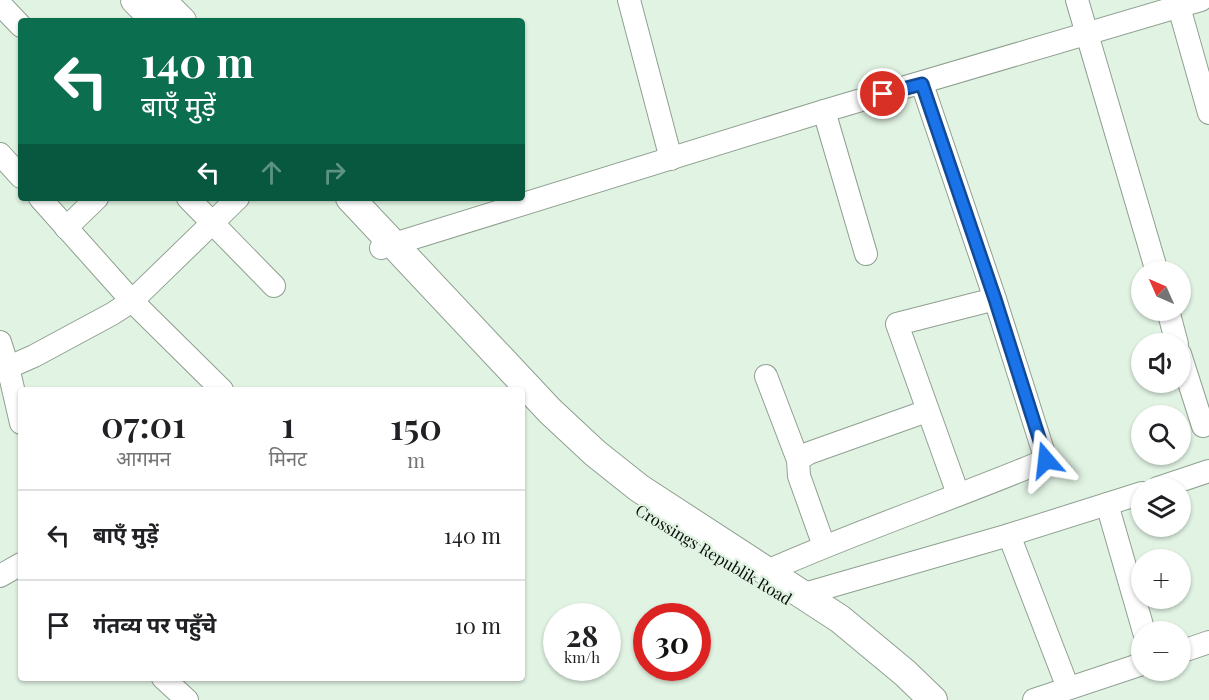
<!DOCTYPE html>
<html lang="hi">
<head>
<meta charset="utf-8">
<style>
	:root { --surface:#fff; --page:#f2f2f2; --text:#202124; --muted:#757577; --line:#e0e0e0 }
	body { margin:0; font-family:"Playfair Display","Noto Sans Devanagari",serif; background:var(--page); color:var(--text); height:100vh; display:flex; flex-direction:column; font-size:22px; white-space:nowrap }
	* { box-sizing:border-box; margin:0 }
	p { font-size:20px; color:var(--muted) }
	.icon { flex:none; width:33px; height:33px; fill:none; stroke:currentColor; stroke-width:2; stroke-linecap:round; stroke-linejoin:round }
	.map { position:relative; flex:1; overflow:hidden }
	.drawer { position:absolute; left:18px; top:387px; width:507px; height:294px; display:flex; flex-direction:column; background:var(--surface); border-radius:6px; box-shadow:0 2px 4px #0004 }
	.drawer>* { flex:none }
	.banner { position:absolute; left:18px; top:18px; width:507px; height:183px; border-radius:6px; box-shadow:0 2px 4px #0004; background:#0b6e4f; color:#fff; overflow:hidden }
	.needle { width:39px; rotate:315deg }
	.buttons { position:absolute; left:1131px; top:261px; display:grid; gap:12px }
	.buttons a { display:grid; place-items:center; width:60px; height:60px; border-radius:50%; background:var(--surface); box-shadow:0 2px 4px #0004; font-size:30px }
	.speed { position:absolute; left:543px; top:603px; display:flex; gap:12px; font-size:30px; font-weight:700; text-align:center }
	.speed>* { display:grid; place-content:center; width:78px; height:78px; border-radius:50%; background:var(--surface); box-shadow:0 2px 4px #0004; line-height:1 }
	.speed small { font-size:15px; font-weight:400 }
	.speed .limit { border:9px solid #d22; background:#fff; color:#111 }
	.pin { position:absolute; display:grid; place-items:center; width:51px; height:51px; color:#fff; margin:-26px; border:3px solid #fff; border-radius:50%; box-shadow:0 2px 6px #0007 }
	.me { position:absolute; width:66px; margin:-33px; rotate:343deg; stroke-linejoin:round; filter:drop-shadow(0 0 4px #0008) }
	.turn { display:flex; align-items:center; gap:21px; height:126px; padding:0 24px; font-size:27px }
	.turn .icon { width:78px; height:78px; stroke-width:2.5 }
	.turn b { display:block; font-size:42px; line-height:51px }
	.lanes { display:flex; align-items:center; height:57px; padding:0 24px; background:#0003; justify-content:center; gap:30px; direction:ltr }
	.lanes .off { opacity:.35 }
	.eta { display:flex; justify-content:space-evenly; align-items:center; height:102px; text-align:center }
	.eta b { font-size:36px; font-weight:600; line-height:42px }
	ul { padding:0; list-style:none }
	li { display:flex; align-items:center; gap:18px; height:90px; padding:0 24px; border-top:2px solid var(--line) }
	li div { flex:1 }
	li b { display:block; font-size:22px }
	li em { font-style:normal }
	.map>svg:first-child { display:block }
</style>
</head>
<body>
<div class="map">
<svg width="1209" height="700" viewBox="0 0 1209 700">
	<rect width="100%" height="100%" fill="#e1f3e3"/>
	<g fill="none" stroke-linecap="round" stroke-linejoin="round">
		<!-- minor casing -->
		<g stroke="#8fa091" stroke-width="24">
			<g id="minor">
				<polyline points="629,0 671,159"/>
				<polyline points="1077,0 1157,272"/>
				<polyline points="0,4 21,26"/>
				<polyline points="1179,7 1209,113"/>
				<polyline points="922,84 995,299"/>
				<polyline points="824,111 866,254"/>
				<polyline points="0,154 21,177"/>
				<polyline points="40,198 132,301 222,390"/>
				<polyline points="188,198 274,286"/>
				<polyline points="66,228 97,198"/>
				<polyline points="381,248 824,111 1201,0"/>
				<polyline points="1168,310 1177,344"/>
				<polyline points="0,342 8,367 21,423"/>
				<polyline points="1180,354 1203,426"/>
				<polyline points="0,371 34,356 112,314 132,301 238,198"/>
				<polyline points="766,376 798,460"/>
				<polyline points="1158,488 1209,471"/>
				<polyline points="1107,504 1144,632"/>
				<polyline points="1009,535 1068,688"/>
				<polyline points="824,546 799,476 798,460 809,453 927,411"/>
				<path d="M765,572C857,531 953,499 1046,460L995,299L897,324L958,494"/>
				<polyline points="0,576 21,564"/>
				<polyline points="804,594 1009,535 1142,493"/>
				<polyline points="1180,652 1209,642"/>
				<polyline points="163,678 187,700"/>
				<polyline points="1034,700 1142,664"/>
			</g>
		</g>
		<!-- tertiary casing -->
		<g stroke="#8fa091" stroke-width="30">
			<g id="tertiary">
				<polyline points="135,0 156,21"/>
				<polyline points="161,0 182,21"/>
				<polyline points="350,198 550,411 595,453 639,488 840,619 905,673 933,700"/>
			</g>
		</g>
		<!-- minor -->
		<use href="#minor" stroke="#fff" stroke-width="22"/>
		<!-- tertiary -->
		<use href="#tertiary" stroke="#fff" stroke-width="28"/>
	</g>
	<g fill="none" stroke-linecap="round" stroke-linejoin="round">
		<!-- route casing -->
		<g stroke="#114b97" stroke-width="15">
			<polyline id="route" points="883,94 922,84 995,299 1046,460"/>
		</g>
		<!-- route -->
		<use href="#route" stroke="#1a73e8" stroke-width="10"/>
	</g>
	<g text-anchor="middle" dominant-baseline="central" stroke-width="5" stroke-linejoin="round" paint-order="stroke">
		<!-- street labels -->
		<g font-size="16" fill="#080d08" stroke="#e1f3e3">
			<text transform="translate(714 554) rotate(31)">Crossings Republik Road</text>
		</g>
	</g>
</svg>
<div class="buttons">
<a><svg class="needle" viewBox="-14 -14 28 28"><path d="M0-13l5 13h-10z" fill="#e53935"/><path d="M0 13l5-13h-10z" fill="#757577"/></svg></a>
<a><svg class="icon" aria-label="sound" viewBox="0 0 24 24"><path d="M4 9h4l5-4v14l-5-4H4zM17 9q2 3 0 6"/></svg></a>
<a><svg class="icon" aria-label="search" viewBox="0 0 24 24"><circle cx="10" cy="10" r="6"/><path d="M15 15l6 6"/></svg></a>
<a><svg class="icon" aria-label="layers" viewBox="0 0 24 24"><path d="M12 4l9 5-9 5-9-5zM3 14l9 5 9-5"/></svg></a>
<a>+</a>
<a>−</a>
</div>
<div class="speed"><div>28<small>km/h</small></div><div class="limit">30</div></div>
<div class="pin" style="left:883px;top:94px;background:#d93025"><svg class="icon" aria-label="arrive" viewBox="0 0 24 24"><path d="M6 21V4h12l-3 4 3 4H6"/></svg></div>
<svg class="me" style="left:1046px;top:460px" viewBox="-20 -20 40 40"><path d="M0-17L14 15 0 8-14 15z" fill="#1a73e8" stroke="#fff" stroke-width="4"/></svg>
<div class="banner">
<div class="turn"><svg class="icon" aria-label="left" viewBox="0 0 24 24"><path d="M17 20v-9H6M10 6l-5 5 5 5"/></svg><div><b>140 m</b>बाएँ मुड़ें</div></div>
<div class="lanes"><svg class="icon" aria-label="left" viewBox="0 0 24 24"><path d="M17 20v-9H6M10 6l-5 5 5 5"/></svg><svg class="icon off" aria-label="ahead" viewBox="0 0 24 24"><path d="M12 20V5M6 11l6-6 6 6"/></svg><svg class="icon off" aria-label="right" viewBox="0 0 24 24"><path d="M7 20v-9h11M14 6l5 5-5 5"/></svg></div>
</div>
<section class="drawer">
<div class="eta">
<div><b>07:01</b><p>आगमन</p></div>
<div><b>1</b><p>मिनट</p></div>
<div><b>150</b><p>m</p></div>
</div>
<ul>
<li><svg class="icon" aria-label="left" viewBox="0 0 24 24"><path d="M17 20v-9H6M10 6l-5 5 5 5"/></svg><div><b>बाएँ मुड़ें</b></div><em>140 m</em></li>
<li><svg class="icon" aria-label="arrive" viewBox="0 0 24 24"><path d="M6 21V4h12l-3 4 3 4H6"/></svg><div><b>गंतव्य पर पहुँचे</b></div><em>10 m</em></li>
</ul>
</section>
</div>
</body>
</html>
